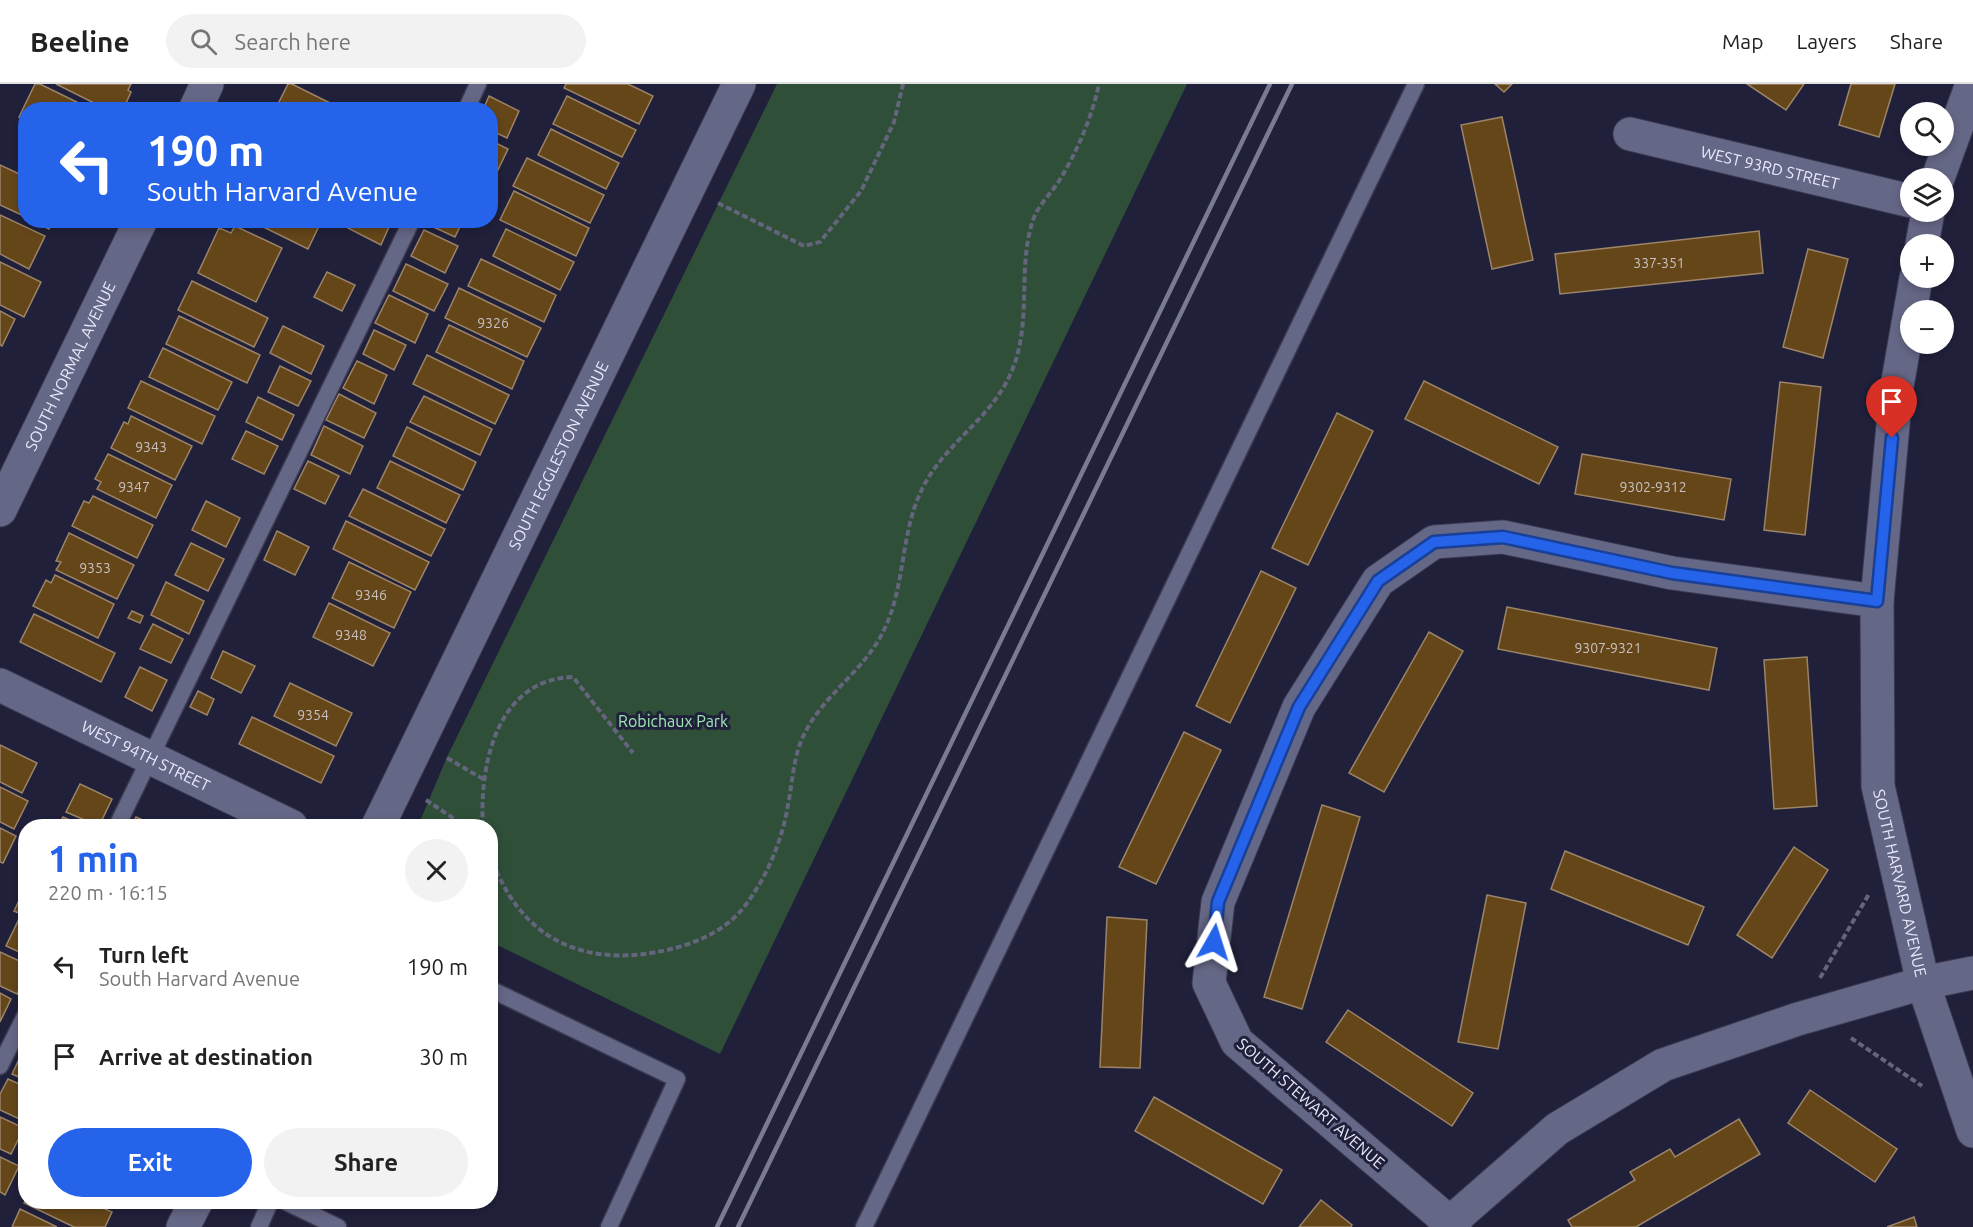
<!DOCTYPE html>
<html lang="en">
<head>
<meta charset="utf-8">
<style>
	:root { --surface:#fff; --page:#f2f2f2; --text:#222; --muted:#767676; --line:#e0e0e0; --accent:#2563eb }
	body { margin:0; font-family:Ubuntu,sans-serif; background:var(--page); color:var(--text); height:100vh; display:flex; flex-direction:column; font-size:22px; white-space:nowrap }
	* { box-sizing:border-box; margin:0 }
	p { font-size:20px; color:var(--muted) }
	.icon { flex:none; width:33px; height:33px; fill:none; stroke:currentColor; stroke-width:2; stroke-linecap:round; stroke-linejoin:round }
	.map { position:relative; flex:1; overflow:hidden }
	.panel { position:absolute; left:18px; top:735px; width:480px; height:390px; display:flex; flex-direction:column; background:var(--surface); border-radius:24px; box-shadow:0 3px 9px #0003 }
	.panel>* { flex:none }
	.banner { position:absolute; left:18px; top:18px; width:480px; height:126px; border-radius:24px; box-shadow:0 3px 9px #0003; background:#2563eb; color:#fff; overflow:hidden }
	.controls { position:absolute; left:1900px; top:18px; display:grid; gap:12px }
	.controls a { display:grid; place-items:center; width:54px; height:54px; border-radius:50%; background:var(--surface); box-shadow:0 3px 9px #0003; font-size:30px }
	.pin { position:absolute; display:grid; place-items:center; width:51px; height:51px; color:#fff; margin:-62px -26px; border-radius:50% 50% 50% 0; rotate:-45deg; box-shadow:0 0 6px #0007 }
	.pin .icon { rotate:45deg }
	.me { position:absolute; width:66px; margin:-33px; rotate:6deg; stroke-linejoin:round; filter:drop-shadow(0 0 4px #0008) }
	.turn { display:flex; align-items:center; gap:21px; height:126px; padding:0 30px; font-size:27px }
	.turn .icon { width:78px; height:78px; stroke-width:2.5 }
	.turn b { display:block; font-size:42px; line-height:51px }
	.round { display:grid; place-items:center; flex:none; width:63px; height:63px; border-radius:32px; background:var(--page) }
	.overview { display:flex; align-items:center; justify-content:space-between; height:102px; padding:0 30px }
	h1 { font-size:36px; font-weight:700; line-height:45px; color:var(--accent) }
	.button { display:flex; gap:12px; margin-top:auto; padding:12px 30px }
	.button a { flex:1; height:69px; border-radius:36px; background:var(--accent); color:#fff; font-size:24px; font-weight:700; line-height:69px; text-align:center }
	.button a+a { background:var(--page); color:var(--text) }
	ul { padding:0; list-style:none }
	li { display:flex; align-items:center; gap:18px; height:90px; padding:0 30px }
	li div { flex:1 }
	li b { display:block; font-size:22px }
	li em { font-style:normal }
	header { display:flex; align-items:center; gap:36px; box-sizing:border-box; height:84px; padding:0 30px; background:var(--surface); border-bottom:2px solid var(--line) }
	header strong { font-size:28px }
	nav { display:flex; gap:33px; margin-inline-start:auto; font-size:21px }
	.search { width:420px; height:54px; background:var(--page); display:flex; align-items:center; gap:15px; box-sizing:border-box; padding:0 21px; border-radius:33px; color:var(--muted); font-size:22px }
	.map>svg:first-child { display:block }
</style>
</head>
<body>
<header>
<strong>Beeline</strong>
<div class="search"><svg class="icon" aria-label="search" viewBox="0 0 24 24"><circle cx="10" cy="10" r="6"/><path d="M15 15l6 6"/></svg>Search here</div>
<nav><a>Map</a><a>Layers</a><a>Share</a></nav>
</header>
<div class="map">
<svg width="1973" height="1143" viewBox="0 0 1973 1143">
	<rect width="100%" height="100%" fill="#20203b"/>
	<!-- green -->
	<polygon fill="#2f4f39" points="777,0 1187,0 720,970 491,858 490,742 418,742 447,673"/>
	<!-- building -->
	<g fill="#654619" stroke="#9b8468" stroke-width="1.5">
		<polygon points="35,0 40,0 93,26 26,26 26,36 19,33"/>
		<polygon points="56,0 131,0 128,6 131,8 123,26 108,26"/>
		<polygon points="288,0 292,0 344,26 275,26"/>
		<polygon points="566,0 628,0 653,12 639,40 564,4"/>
		<polygon points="1495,0 1512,0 1504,8"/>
		<polygon points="1747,0 1804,0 1786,26"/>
		<polygon points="1851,0 1895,0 1879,53 1839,41"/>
		<polygon points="489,12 519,27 507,54 490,46 490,26 483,26"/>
		<polygon points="567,12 636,46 622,73 553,40"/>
		<polygon points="1502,33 1533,176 1492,185 1461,41"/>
		<polygon points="551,45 619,79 606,105 538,71"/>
		<polygon points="490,56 508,65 495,92 490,90"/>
		<polygon points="527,74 604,111 590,139 513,102"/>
		<polygon points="0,81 26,93 26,133 0,121"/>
		<polygon points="514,107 589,144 576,172 500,136"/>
		<polygon points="0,131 45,152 29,185 0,170"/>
		<polygon points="32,136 54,136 49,145"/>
		<polygon points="249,136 319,136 321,138 308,165"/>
		<polygon points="342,136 392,136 381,161 340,140"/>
		<polygon points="426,136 463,136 455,153 425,139"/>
		<polygon points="235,142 282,164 256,218 198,189 219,144 231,149"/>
		<polygon points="506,145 574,178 560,206 493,172"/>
		<polygon points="424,146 458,162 445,189 411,172"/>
		<polygon points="1759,147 1763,189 1560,210 1555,170"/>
		<polygon points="1808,165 1848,175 1823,274 1783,263"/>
		<polygon points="481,175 556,211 544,238 468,202"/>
		<polygon points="0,178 41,198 24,233 0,221"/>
		<polygon points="406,180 448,200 434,227 393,207"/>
		<polygon points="327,188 355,201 342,227 314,213"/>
		<polygon points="192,197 268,234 254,263 178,226"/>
		<polygon points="459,204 541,244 527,273 445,234"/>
		<polygon points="389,211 428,230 415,259 375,239"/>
		<polygon points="0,227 15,235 2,262 0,261"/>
		<polygon points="179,232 260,271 247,299 166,260"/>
		<polygon points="449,241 524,277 512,305 436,268"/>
		<polygon points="283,242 324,262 311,290 270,269"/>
		<polygon points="374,246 406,261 394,286 363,270"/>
		<polygon points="163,264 232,298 218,326 149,293"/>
		<polygon points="427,271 509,311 495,340 413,300"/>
		<polygon points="357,277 387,291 374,320 343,304"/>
		<polygon points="280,282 311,297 298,322 268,308"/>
		<polygon points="141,297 215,332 202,360 128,324"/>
		<polygon points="1424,297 1558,363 1539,400 1405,335"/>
		<polygon points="1780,298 1821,303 1805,451 1764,446"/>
		<polygon points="339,310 376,329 364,354 326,336"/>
		<polygon points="424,312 492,345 480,371 410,338"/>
		<polygon points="258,313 294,331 282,356 246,338"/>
		<polygon points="1337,329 1373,347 1308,481 1272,464"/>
		<polygon points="131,332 192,362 175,396 111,364 124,338 128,340"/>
		<polygon points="324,342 363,362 350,390 311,371"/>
		<polygon points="407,343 476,378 463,406 393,372"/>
		<polygon points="246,347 278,362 264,390 232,375"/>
		<polygon points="108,370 172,401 156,434 97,405 101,398 95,395"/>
		<polygon points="1582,370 1731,395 1724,436 1575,410"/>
		<polygon points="308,377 339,392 325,420 294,405"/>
		<polygon points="390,377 460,411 446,439 377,404"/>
		<polygon points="363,405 445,445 431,472 349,432"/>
		<polygon points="93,412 153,441 137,474 72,442 84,417 89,419"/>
		<polygon points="206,417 240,434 226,463 192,446"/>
		<polygon points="346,437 429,478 415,506 333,465"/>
		<polygon points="277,447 309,463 295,491 264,476"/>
		<polygon points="69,449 134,481 117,515 56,486 61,478 56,477"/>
		<polygon points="191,459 224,475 208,507 175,491"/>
		<polygon points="349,478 411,508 394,544 332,514"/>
		<polygon points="1261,487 1296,504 1230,639 1196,622"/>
		<polygon points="55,491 114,520 98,554 33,522 46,496 51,499"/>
		<polygon points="166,498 204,517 189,550 151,531"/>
		<polygon points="329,519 390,549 373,582 313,553"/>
		<polygon points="1507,523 1717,564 1709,606 1498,565"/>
		<polygon points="132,527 143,532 140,539 128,534"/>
		<polygon points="34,530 115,569 101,598 20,558"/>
		<polygon points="153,540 183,555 171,579 140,565"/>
		<polygon points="1429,548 1463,567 1384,708 1349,689"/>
		<polygon points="223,567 255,582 241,609 211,594"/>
		<polygon points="1807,573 1817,722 1774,725 1764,576"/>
		<polygon points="140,583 167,596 152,627 125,613"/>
		<polygon points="290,599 352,629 336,662 274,632"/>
		<polygon points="198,607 214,615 207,631 190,623"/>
		<polygon points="252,633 334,672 321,699 239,660"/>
		<polygon points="1184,648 1221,666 1156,800 1119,783"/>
		<polygon points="0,661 37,679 22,709 0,698"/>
		<polygon points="80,700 112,715 99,742 66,728"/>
		<polygon points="0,703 28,717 14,745 0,738"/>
		<polygon points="1322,721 1360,733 1302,925 1264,913"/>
		<polygon points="63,733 82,742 58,742"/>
		<polygon points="136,733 156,742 132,742"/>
		<polygon points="0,744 16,752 3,779 0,778"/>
		<polygon points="1794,763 1828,786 1772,874 1737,851"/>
		<polygon points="1565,767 1704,823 1688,861 1551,805"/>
		<polygon points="26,802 26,832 14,827"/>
		<polygon points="1487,811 1526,819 1498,965 1458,958"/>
		<polygon points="1107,833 1147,836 1140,984 1100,983"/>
		<polygon points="19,835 26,838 26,871 6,862"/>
		<polygon points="0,868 26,880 26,892 17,910 0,902"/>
		<polygon points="0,909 11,915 0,938"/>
		<polygon points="1348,926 1473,1009 1452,1042 1326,958"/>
		<polygon points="25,963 26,963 26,996 12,990"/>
		<polygon points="8,995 26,1003 26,1038 0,1026 0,1010"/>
		<polygon points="1810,1006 1897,1065 1875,1098 1788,1039"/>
		<polygon points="1154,1013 1282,1086 1263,1120 1135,1047"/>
		<polygon points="0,1033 24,1044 11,1070 0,1065"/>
		<polygon points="1739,1035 1760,1070 1636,1143 1572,1143 1568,1136 1635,1096 1630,1088 1670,1065 1675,1073"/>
		<polygon points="0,1073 19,1082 5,1111 0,1108"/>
		<polygon points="26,1116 90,1118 112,1128 105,1143 74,1143 24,1119"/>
		<polygon points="1321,1116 1352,1141 1351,1143 1299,1143"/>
		<polygon points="20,1125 57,1143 12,1143"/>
		<polygon points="1914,1133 1917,1143 1887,1143"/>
	</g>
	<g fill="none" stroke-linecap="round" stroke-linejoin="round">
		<!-- lane casing -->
		<g stroke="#3c3a51" stroke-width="19">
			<g id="lane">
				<polyline points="466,26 478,0"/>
				<polyline points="117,742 412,136"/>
				<polyline points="490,905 677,995 609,1143"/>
				<polyline points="0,982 26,930"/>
				<polyline points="286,1118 338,1143"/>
				<polyline points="259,1143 270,1118"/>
				<polyline points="864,1143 1416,0"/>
			</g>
		</g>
		<!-- street casing -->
		<g stroke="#3c3a51" stroke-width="35">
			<g id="street">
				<polyline points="195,26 207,0"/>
				<path id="s1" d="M1630,50L1911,117"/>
				<polyline points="1938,94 1972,0"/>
				<polyline points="1922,160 1928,128"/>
				<path id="s2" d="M1916,194L1896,308L1877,517L1878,702L1923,899L1973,1047"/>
				<path id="s3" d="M0,426L141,136"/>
				<path id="s4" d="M0,601L291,742"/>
				<path id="s5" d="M378,742L739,0"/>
				<polyline points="183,1143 196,1118"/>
				<polyline points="1445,1143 1557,1045 1663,981 1798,935 1923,899 1973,889"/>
				<polyline points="1455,1143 1237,958 1209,899 1218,818 1299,623 1378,497 1434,458 1503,453 1672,489 1877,517"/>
			</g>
		</g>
		<!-- path -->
		<g stroke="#64657c" stroke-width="4" stroke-dasharray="6 3" stroke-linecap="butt">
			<polyline points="718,119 804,162 820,158 861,107 894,38 903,0"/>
			<polyline points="447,674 483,695"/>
			<polyline points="426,716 465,742"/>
			<path d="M483,742C479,681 497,595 573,593L633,669"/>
			<path d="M490,770C519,856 585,886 671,865C699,858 726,846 744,823C767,793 782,757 788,721C792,701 793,679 800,660C817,614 863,590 884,546C906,501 900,448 923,403C945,360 990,335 1010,291C1033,241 1017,189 1032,139C1037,122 1050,111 1059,97C1077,68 1092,33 1099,0"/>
			<polyline points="1820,894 1869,810"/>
			<polyline points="1851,954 1922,1002"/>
		</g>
		<!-- lane -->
		<use href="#lane" stroke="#656786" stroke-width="16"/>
		<!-- street -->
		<use href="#street" stroke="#656786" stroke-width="33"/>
		<!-- rail -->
		<g stroke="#7a7b92" stroke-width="4.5">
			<polyline points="717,1143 1270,0"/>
			<polyline points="738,1143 1292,0"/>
		</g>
	</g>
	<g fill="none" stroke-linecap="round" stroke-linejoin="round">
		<!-- route casing -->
		<g stroke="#184099" stroke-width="15">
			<polyline id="route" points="1214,858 1218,818 1299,623 1378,497 1434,458 1503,453 1672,489 1877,517 1892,354"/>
		</g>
		<!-- route -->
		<use href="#route" stroke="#2563eb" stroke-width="10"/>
	</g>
	<g text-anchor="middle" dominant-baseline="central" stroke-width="6" stroke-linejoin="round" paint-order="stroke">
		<!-- number labels -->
		<g font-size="14" fill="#c7c0c2">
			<text x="1659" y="179">337-351</text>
			<text x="493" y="239">9326</text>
			<text x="151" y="363">9343</text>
			<text x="134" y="403">9347</text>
			<text x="1653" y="403">9302-9312</text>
			<text x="95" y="484">9353</text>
			<text x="371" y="511">9346</text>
			<text x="351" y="551">9348</text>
			<text x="1608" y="564">9307-9321</text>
			<text x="313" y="631">9354</text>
		</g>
		<!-- street labels -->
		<g font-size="16" fill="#e8e9fb" stroke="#20203b">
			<text stroke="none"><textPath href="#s1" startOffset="144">WEST 93RD STREET</textPath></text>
			<text stroke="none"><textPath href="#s3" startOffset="160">SOUTH NORMAL AVENUE</textPath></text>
			<text stroke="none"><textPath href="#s5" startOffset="412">SOUTH EGGLESTON AVENUE</textPath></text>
			<text stroke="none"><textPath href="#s4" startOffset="162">WEST 94TH STREET</textPath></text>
			<text stroke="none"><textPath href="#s2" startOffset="610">SOUTH HARVARD AVENUE</textPath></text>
			<text transform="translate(1311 1019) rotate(41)">SOUTH STEWART AVENUE</text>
		</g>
		<!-- park labels -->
		<g font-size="16" fill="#9ee8b4" stroke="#20203b">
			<text x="673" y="637">Robichaux Park</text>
		</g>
	</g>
</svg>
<div class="controls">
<a><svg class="icon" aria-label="search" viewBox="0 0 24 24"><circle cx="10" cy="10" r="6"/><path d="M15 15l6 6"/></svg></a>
<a><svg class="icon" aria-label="layers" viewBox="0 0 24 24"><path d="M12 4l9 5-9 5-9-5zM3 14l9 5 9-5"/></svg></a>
<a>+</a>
<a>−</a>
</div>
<div class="pin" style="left:1892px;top:354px;background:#d93025"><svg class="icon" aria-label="arrive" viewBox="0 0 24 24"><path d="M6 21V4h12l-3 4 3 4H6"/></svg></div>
<svg class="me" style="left:1214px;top:858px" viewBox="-20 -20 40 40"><path d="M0-17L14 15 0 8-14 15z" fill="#2563eb" stroke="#fff" stroke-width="4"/></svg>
<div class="banner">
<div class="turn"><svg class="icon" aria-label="left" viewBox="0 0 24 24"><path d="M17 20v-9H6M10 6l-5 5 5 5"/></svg><div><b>190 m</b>South Harvard Avenue</div></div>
</div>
<section class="panel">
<div class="overview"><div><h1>1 min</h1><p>220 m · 16:15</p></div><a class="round"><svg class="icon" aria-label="close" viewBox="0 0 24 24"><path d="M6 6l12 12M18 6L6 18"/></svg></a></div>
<ul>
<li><svg class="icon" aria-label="left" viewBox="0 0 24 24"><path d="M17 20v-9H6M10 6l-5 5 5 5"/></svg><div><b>Turn left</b><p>South Harvard Avenue</p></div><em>190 m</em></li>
<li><svg class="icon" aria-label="arrive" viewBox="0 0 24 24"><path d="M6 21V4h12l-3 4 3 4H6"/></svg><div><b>Arrive at destination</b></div><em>30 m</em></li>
</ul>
<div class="button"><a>Exit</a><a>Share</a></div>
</section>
</div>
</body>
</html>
